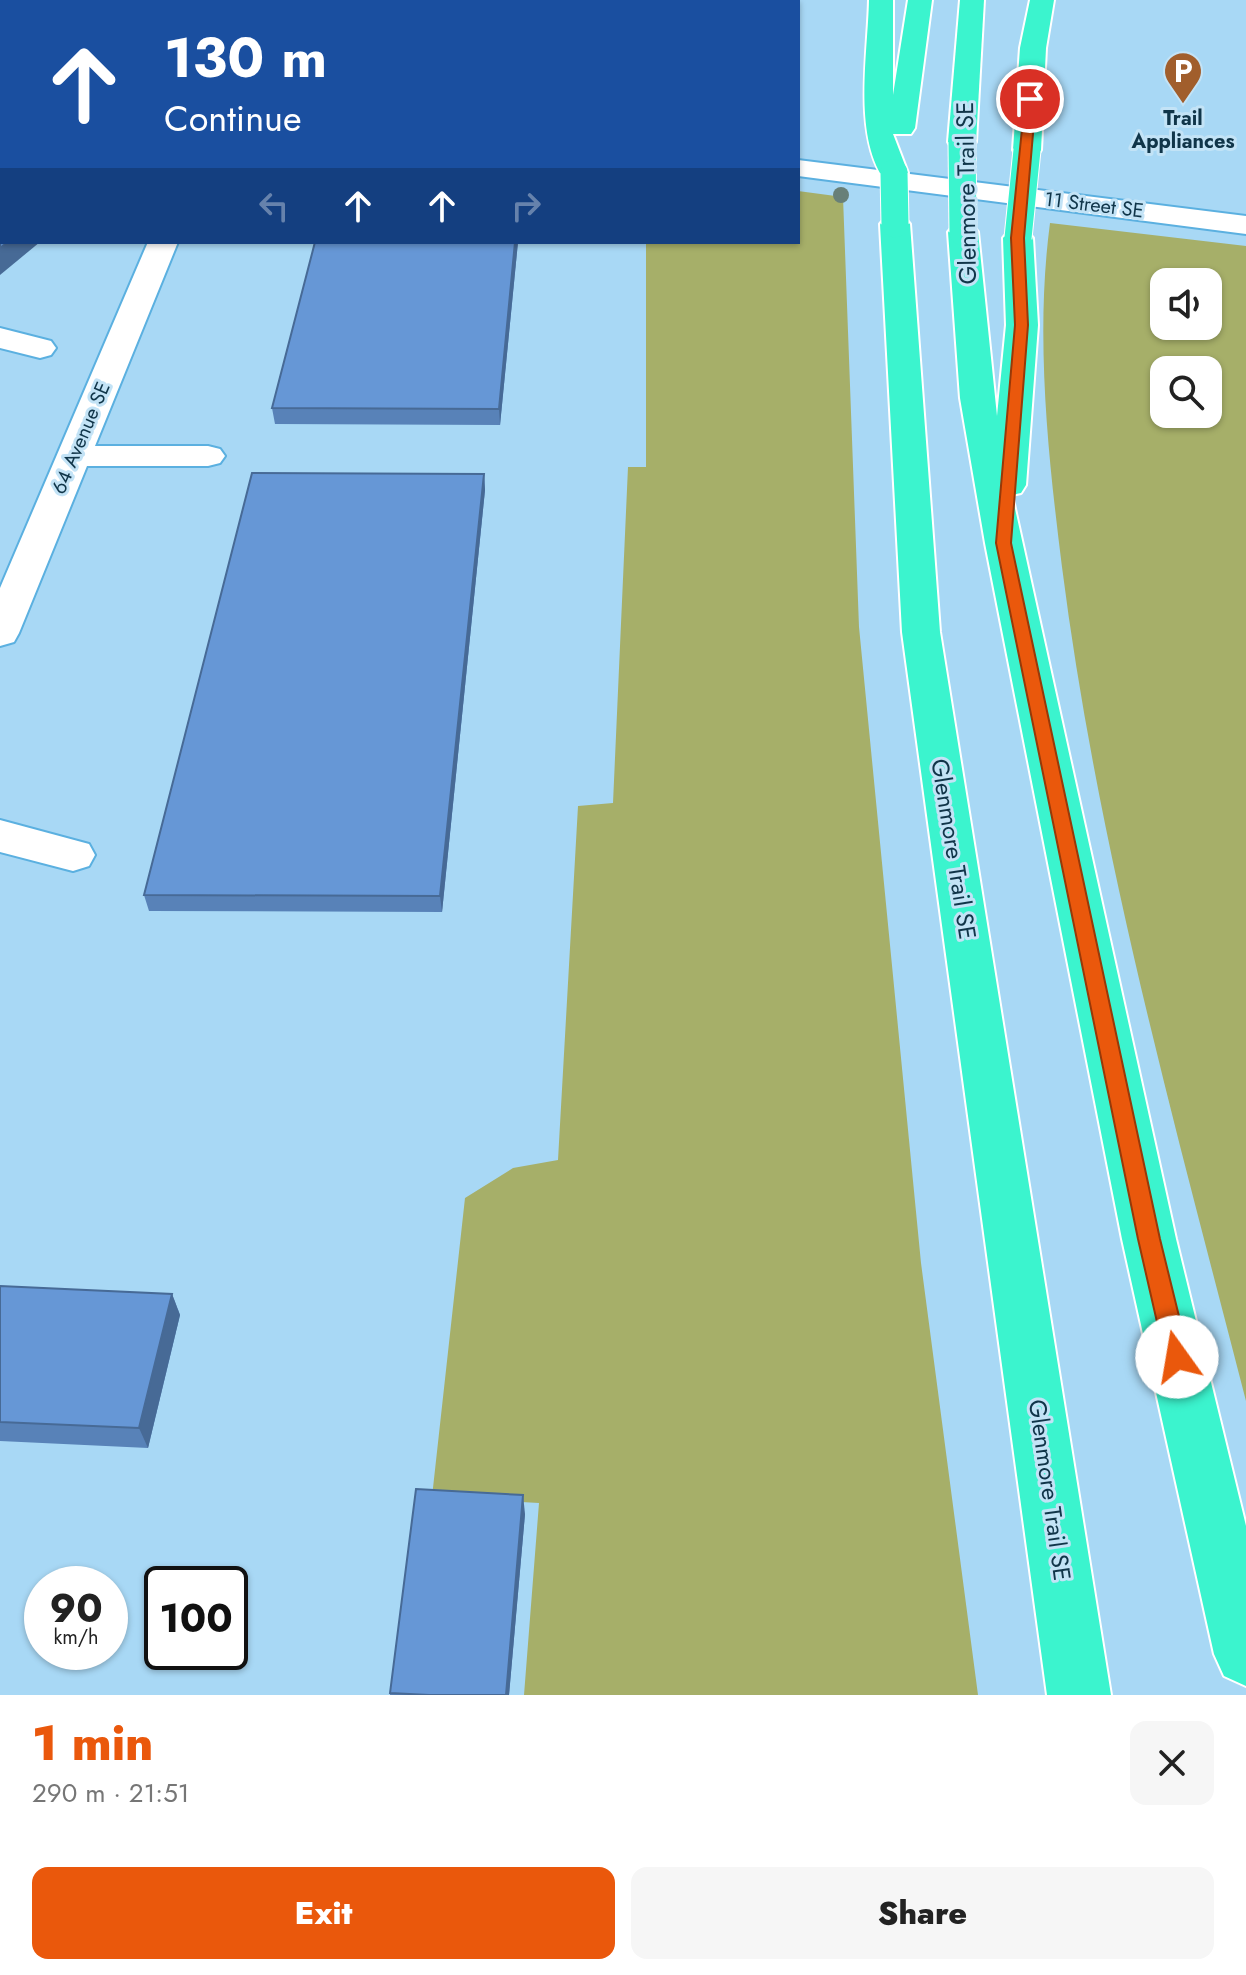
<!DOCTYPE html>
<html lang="en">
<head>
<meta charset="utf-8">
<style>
	:root { --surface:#fff; --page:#f6f6f6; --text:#222; --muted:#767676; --accent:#ea580c }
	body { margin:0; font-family:Jost,sans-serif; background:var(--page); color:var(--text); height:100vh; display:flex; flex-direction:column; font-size:30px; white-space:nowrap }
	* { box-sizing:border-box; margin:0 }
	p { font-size:26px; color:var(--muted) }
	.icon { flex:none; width:44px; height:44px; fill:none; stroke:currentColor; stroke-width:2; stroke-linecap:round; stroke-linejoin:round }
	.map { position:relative; height:1695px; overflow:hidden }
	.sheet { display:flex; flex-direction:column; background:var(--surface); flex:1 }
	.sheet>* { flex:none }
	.banner { position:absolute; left:0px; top:0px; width:800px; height:244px; box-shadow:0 2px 6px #0004; background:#1a4fa0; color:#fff; overflow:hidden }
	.tools { position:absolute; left:1150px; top:268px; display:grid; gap:16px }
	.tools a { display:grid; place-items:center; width:72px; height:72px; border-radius:16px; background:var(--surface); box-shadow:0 2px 6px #0004; font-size:40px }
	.speed { position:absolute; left:24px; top:1566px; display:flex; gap:16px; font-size:40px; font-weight:700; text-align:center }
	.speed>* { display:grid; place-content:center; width:104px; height:104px; border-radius:50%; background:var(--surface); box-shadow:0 2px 6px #0004; line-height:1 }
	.speed small { font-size:20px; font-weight:400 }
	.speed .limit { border:4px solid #111; border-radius:12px; background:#fff; color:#111 }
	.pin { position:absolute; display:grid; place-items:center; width:68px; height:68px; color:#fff; margin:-34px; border:4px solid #fff; border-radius:50%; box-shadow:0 2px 8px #0007 }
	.me { position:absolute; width:88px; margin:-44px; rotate:347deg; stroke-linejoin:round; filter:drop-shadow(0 0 6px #0008) }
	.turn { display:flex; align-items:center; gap:28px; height:168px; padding:0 32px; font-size:36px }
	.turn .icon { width:104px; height:104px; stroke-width:2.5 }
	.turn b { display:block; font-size:56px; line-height:68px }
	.lanes { display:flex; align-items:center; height:76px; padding:0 32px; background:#0003; justify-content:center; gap:40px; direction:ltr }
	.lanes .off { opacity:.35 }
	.round { display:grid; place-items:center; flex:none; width:84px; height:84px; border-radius:16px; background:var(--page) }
	.summary { display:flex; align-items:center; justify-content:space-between; height:136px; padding:0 32px }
	h1 { font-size:48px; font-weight:800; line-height:60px; color:var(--accent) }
	.action { display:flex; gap:16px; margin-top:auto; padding:16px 32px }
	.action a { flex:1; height:92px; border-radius:16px; background:var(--accent); color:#fff; font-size:32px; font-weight:800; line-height:92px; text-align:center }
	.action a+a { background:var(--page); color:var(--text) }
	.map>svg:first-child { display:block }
</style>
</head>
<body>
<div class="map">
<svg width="1246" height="1695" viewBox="0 0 1246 1695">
	<rect width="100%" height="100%" fill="#a8d8f5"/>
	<!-- green -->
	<g fill="#a6af69" fill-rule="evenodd">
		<polygon points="798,191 843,197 859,627 921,1263 978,1695 524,1695 539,1503 432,1497 465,1198 513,1168 558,1160 578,806 613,803 628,467 646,467 646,242 798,242"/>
		<path d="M1050,223L1246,246V1401C1175,1125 1098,850 1062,567C1048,455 1035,336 1050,223ZM1164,282H1208V326H1164ZM1164,370H1208V414H1164Z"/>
	</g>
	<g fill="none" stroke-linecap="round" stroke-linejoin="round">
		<!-- minor casing -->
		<g stroke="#5bb0e0" stroke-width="4">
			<g id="minor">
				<rect x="315" y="0" width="24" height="2"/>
				<rect x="564" y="0" width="24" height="2"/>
				<rect x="0" y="57" width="2" height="16"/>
				<polygon points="798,160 1246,216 1246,234 798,176"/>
				<polygon points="148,242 178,242 95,446 208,446 220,449 225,456 220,463 208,466 87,466 19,633 14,642 0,646 0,588"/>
				<polygon points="0,328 51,341 56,348 51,355 40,358 0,348"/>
				<polygon points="0,820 89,844 95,855 89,866 73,871 0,852"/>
			</g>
		</g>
		<!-- highway casing -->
		<g stroke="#fff" stroke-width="4">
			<g id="highway">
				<path d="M869,0H893V95L908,0H932L915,128L911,134H893L908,173L904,179L894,181L884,179C853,134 868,53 869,0Z"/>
				<polygon points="960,0 984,0 976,142 972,148 962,150 952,148 948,142"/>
				<polygon points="1030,0 1054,0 1046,48 1041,150 1037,156 1027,158 1017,156 1013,150 1020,48"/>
				<polygon points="895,215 905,218 910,224 940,632 1111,1695 1047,1695 902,632 880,224 885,218"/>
				<polygon points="963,223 973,226 978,232 997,416 1006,325 1003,238 1008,232 1018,229 1028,232 1033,238 1038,325 1026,485 1021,493 1012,495 1176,1239 1246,1526 1246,1686 1224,1676 1214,1654 1122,1239 985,543 960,398 948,232 953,226"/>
			</g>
		</g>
		<!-- minor -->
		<use href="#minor" fill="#fff" fill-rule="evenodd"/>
		<!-- highway -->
		<use href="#highway" fill="#3bf4ce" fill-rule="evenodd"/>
		<!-- highway-bridge casing -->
		<g stroke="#fff" stroke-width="29" stroke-linecap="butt">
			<g id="highway-bridge">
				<polyline points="962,142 963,232"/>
				<polyline points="894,173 895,224"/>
				<polyline points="1018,238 1027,150"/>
			</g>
		</g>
		<!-- highway-bridge -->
		<use href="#highway-bridge" stroke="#3bf4ce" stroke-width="27"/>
	</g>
	<!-- trees -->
	<circle fill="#688078" cx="841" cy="195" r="8"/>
	<!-- wall -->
	<g fill="#5882b8">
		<polygon points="0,0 131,0 129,2 14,2"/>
		<polygon points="315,242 518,242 500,425 275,424 272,408"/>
		<polygon points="484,474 485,490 442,912 149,911 144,895"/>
		<polygon points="0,1286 172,1294 180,1315 148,1448 0,1441"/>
		<polygon points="525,1514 509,1695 390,1695 390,1693"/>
	</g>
	<!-- shaded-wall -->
	<g fill="#476a96">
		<polygon points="8,242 40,242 0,275 0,248"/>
		<polygon points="515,242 518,242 500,425 499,409"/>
		<polygon points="484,474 485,490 442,912 440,896"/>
		<polygon points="172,1294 180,1315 148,1448 139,1428"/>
		<polygon points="523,1495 525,1514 509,1695 506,1695"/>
	</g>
	<!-- building -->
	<g fill="#6697d6" stroke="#476a96" stroke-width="2">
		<polygon points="60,0 122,0 119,2 78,2"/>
		<polygon points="376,0 523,0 523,2 375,2"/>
		<polygon points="0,139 2,140 2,242 8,242 0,248"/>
		<polygon points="315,242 515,242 499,409 272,408"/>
		<polygon points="252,473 484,474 440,896 144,895"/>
		<polygon points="0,1286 172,1294 139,1428 0,1422"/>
		<polygon points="416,1489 523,1495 506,1695 429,1695 390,1693"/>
	</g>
	<!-- route -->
	<polygon fill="#ea580c" stroke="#983908" stroke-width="2" points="1030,95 1036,99 1024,238 1028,325 1011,543 1160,1239 1189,1357 1185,1365 1177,1368 1169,1365 1165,1357 1138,1239 996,543 1015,325 1011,238 1025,99"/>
	<!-- icons -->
	<defs>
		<g id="parking-pin" transform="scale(2)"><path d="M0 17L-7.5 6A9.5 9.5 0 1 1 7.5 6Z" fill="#a15e2c" stroke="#c3e3f6"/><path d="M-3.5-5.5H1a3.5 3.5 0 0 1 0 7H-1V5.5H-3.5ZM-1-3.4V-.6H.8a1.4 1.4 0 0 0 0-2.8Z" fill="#fff"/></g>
	</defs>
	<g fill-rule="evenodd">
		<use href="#parking-pin" x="1183" y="71"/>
	</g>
	<g text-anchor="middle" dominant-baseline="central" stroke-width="6" stroke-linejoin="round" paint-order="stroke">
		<!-- far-poi labels -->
		<g font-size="20" font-weight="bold" fill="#103549" stroke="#c3e3f6">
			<text x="1183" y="118">Trail<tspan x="1183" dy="23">Appliances</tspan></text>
		</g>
		<!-- far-street labels -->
		<g font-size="20" fill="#103549" stroke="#c3e3f6">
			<text transform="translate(1094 205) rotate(7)">11 Street SE</text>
			<text transform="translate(81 438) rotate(-67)">64 Avenue SE</text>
		</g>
		<!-- street labels -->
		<g font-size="24" fill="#103549" stroke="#c3e3f6">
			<text transform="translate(966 193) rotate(-91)">Glenmore Trail SE</text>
			<text transform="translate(954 849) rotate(81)">Glenmore Trail SE</text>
			<text transform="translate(1050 1490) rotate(82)">Glenmore Trail SE</text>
		</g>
	</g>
</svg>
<div class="tools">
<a><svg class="icon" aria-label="sound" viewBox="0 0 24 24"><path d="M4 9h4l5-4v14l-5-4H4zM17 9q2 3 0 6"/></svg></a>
<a><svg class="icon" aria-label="search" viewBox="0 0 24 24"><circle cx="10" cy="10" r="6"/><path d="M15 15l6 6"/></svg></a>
</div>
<div class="speed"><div>90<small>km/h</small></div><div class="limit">100</div></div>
<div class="pin" style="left:1030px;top:99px;background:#d93025"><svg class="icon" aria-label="arrive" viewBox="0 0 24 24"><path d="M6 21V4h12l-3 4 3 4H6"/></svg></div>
<svg class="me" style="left:1177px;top:1357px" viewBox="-20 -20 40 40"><circle r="19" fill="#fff"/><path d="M0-13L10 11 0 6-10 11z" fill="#ea580c"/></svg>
<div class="banner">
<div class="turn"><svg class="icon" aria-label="ahead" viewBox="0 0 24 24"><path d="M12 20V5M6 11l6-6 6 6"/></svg><div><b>130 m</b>Continue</div></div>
<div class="lanes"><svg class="icon off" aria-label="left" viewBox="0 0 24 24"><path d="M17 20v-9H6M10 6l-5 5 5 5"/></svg><svg class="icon" aria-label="ahead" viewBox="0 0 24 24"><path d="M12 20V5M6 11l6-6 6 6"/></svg><svg class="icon" aria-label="ahead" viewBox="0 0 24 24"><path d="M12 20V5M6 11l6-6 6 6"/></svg><svg class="icon off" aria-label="right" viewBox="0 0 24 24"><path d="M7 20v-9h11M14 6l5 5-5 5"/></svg></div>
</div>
</div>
<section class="sheet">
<div class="summary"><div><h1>1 min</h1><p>290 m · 21:51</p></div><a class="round"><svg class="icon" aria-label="close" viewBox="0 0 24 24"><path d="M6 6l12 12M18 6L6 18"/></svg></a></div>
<div class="action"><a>Exit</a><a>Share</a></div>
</section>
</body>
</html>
